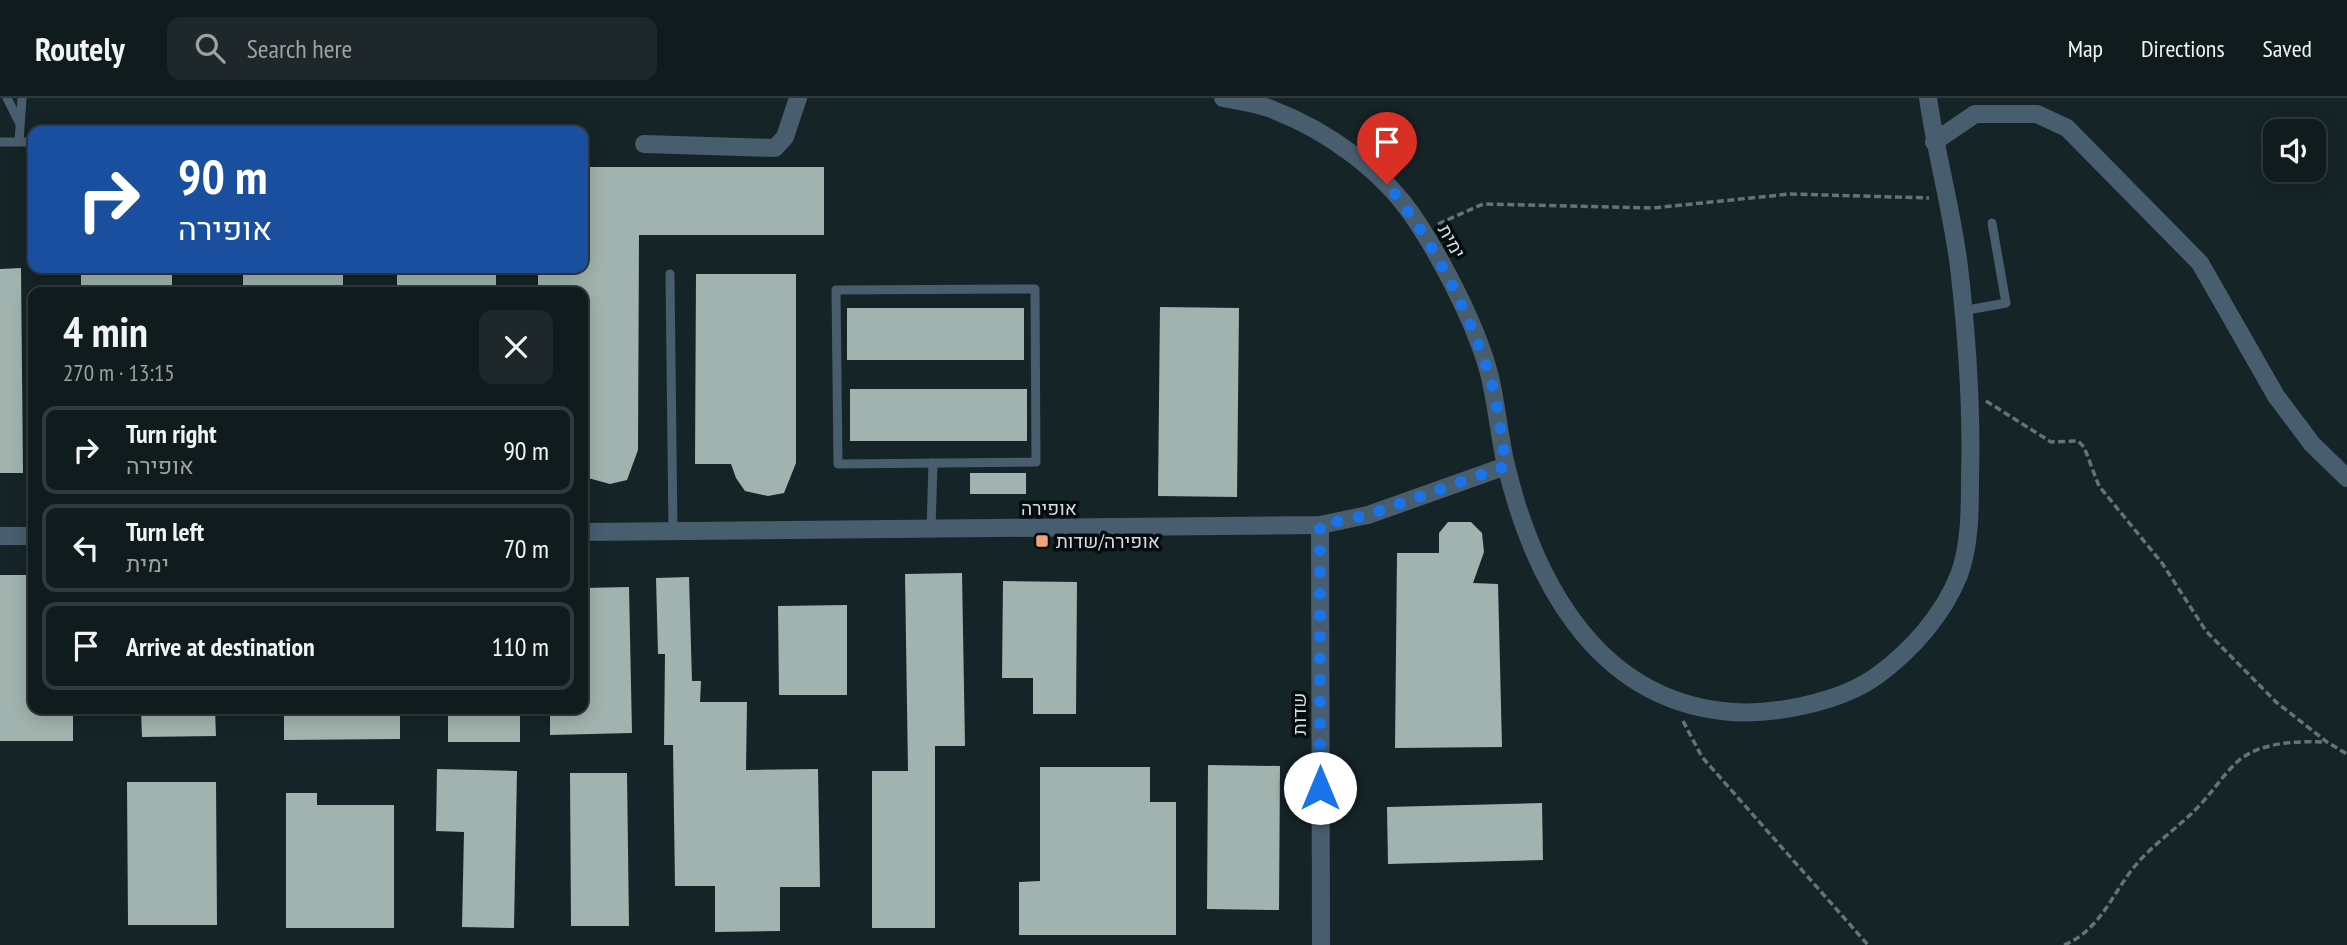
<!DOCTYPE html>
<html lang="en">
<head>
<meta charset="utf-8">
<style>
	:root { --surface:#101b1d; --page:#1e282a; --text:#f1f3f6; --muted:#9ca1a4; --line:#30393b }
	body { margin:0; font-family:"PT Sans Narrow",Heebo,sans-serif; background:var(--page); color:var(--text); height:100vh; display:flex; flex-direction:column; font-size:26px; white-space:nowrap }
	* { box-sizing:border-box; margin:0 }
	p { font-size:23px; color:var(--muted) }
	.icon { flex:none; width:38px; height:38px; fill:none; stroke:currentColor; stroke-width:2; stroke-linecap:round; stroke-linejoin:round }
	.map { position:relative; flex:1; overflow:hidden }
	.side { position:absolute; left:28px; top:189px; width:560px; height:427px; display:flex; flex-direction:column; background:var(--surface); border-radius:14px; box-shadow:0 4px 18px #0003,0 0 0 2px var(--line) }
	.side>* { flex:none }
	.top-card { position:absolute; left:28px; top:28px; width:560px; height:147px; border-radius:14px; box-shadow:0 4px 18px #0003,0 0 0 2px var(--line); background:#1a4fa0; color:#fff; overflow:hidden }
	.tools { position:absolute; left:2263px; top:21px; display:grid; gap:14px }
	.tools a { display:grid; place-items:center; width:63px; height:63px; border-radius:14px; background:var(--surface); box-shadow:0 4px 18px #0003,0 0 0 2px var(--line); font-size:35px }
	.pin { position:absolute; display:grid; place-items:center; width:60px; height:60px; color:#fff; margin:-72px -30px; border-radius:50% 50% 50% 0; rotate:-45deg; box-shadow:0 0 7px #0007 }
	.pin .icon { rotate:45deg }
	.me { position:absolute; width:77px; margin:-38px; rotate:0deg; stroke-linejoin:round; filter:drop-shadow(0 0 5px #0008) }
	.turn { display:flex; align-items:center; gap:24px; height:147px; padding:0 35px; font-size:32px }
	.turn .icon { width:91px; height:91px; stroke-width:2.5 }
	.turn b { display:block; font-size:49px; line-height:60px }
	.round { display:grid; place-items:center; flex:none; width:74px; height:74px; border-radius:14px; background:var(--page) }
	.overview { display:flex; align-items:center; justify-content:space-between; height:119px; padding:0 35px }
	h1 { font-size:42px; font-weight:800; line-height:52px }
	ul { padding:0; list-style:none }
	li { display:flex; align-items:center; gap:21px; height:88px; margin:0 14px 10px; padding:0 21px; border:4px solid var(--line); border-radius:14px }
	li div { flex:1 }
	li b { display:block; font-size:26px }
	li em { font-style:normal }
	header { display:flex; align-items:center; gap:42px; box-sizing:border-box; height:98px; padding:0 35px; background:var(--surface); border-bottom:2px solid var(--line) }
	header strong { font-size:33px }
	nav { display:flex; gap:38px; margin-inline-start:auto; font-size:24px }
	.search { width:490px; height:63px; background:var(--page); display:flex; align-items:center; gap:18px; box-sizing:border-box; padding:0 24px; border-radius:14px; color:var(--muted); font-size:26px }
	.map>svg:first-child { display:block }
</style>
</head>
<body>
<header>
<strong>Routely</strong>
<div class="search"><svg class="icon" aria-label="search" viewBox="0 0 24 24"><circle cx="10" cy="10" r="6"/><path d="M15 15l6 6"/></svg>Search here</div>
<nav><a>Map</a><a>Directions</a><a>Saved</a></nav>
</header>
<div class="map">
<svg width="2347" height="847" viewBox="0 0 2347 847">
	<rect width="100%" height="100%" fill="#152427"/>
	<!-- building -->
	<g fill="#a1b3ae">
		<polygon points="583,69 824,69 824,137 639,137 638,352 627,382 610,386 588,380 583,373 583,194 538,194 538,170 583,170"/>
		<polygon points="21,170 23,375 0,375 0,171"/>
		<rect x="397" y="170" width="99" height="24"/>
		<polygon points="172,173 172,194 81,194 81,174"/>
		<polygon points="696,176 796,176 796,365 784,395 768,398 745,393 736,380 731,366 695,366"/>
		<rect x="243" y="177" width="100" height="17"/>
		<polygon points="1160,209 1239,210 1237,399 1158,398"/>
		<rect x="847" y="210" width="177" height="52"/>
		<rect x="850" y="291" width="177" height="52"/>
		<rect x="970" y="375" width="56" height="21"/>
		<polygon points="1448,424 1471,424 1482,435 1484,454 1473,485 1498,486 1502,649 1395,650 1397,455 1439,455 1439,435"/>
		<polygon points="962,475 965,648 935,648 935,830 872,830 872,673 908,673 905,476"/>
		<polygon points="0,477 33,477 33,611 73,611 73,643 0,643"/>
		<polygon points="689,479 692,583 701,583 700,604 747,604 746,672 818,671 820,789 780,789 780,833 715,834 715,788 675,788 673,647 664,647 665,556 658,556 656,480"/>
		<polygon points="1003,483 1077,484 1076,616 1033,616 1033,580 1002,580"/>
		<polygon points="629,489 632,635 550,637 550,611 583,611 583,490"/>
		<polygon points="847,507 847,597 779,597 778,508"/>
		<polygon points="141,611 215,611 216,638 142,639"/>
		<polygon points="284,611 400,611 400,641 284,642"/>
		<rect x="448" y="611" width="72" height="33"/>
		<polygon points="1208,667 1280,668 1279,812 1207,811"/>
		<polygon points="1040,669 1150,669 1150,704 1176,704 1176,837 1019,837 1019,784 1040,783"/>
		<polygon points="437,671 517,673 514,830 462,829 464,734 436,733"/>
		<polygon points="570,675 627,675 629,828 571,828"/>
		<polygon points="127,684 216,684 217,827 128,827"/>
		<polygon points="286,695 317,695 317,707 394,707 394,830 286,830"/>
		<polygon points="1542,705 1543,762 1388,766 1387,709"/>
	</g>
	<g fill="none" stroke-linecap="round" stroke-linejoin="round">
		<!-- path -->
		<g stroke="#667375" stroke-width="3.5" stroke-dasharray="7 3.5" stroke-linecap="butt">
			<polyline points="1438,126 1483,106 1653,110 1790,96 1929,100"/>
			<polyline points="1986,303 2051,344 2078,343 2084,349 2099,388 2162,465 2206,533 2276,604 2327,644 2347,656"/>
			<polyline points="1683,623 1702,659 1868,847"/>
			<path d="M2064,847C2098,833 2110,801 2131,773C2148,750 2174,733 2194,713C2210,698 2221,679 2237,664C2259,644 2296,643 2325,644"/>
		</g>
		<!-- lane -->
		<g stroke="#485d6e" stroke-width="9">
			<polyline points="7,0 19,24"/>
			<polyline points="0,44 33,44"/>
			<polyline points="19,44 22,0"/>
			<polyline points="670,176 673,434"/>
			<polygon points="1035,191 1036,364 838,366 836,192"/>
			<polyline points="1962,213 2006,205 1992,125"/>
			<polyline points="931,432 933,365"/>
		</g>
		<!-- street -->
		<g stroke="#485d6e" stroke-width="18">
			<path d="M1223,0C1238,3 1256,5 1271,11C1327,32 1384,73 1417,124C1444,165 1478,231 1490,279C1497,308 1499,338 1506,367C1533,480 1594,598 1722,613C1768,619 1840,605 1878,577C1912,552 1943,517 1959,477C1970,448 1970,411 1970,380C1972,311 1967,238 1959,169C1952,112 1936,56 1928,0"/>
			<polyline points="1934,44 1975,16 2037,16 2067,30 2200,165 2276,298 2312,346 2347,380"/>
			<polyline points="644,46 775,50 785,39 798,0"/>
			<polyline points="1320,427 1321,847"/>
			<polyline points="583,434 1320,427 1368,417 1506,368"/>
			<polyline points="0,438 33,438"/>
		</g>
	</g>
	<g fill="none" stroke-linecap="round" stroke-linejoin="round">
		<!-- route -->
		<path stroke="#1a73e8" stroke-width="12" stroke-dasharray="0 21.6" d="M1320,690V427L1368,417L1506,368C1501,337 1498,303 1488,273C1465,206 1432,141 1387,86"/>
	</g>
	<!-- markers -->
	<rect fill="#f0a279" stroke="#060c0d" stroke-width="2.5" x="1035" y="436" width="14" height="14" rx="3.5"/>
	<g text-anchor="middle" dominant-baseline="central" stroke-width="7" stroke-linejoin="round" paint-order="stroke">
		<!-- street labels -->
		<g font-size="19" fill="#d4dddf" stroke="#060c0d">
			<text transform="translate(1452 143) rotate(61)">ימית</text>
			<text x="1049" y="410">אופירה</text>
			<text transform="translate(1299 616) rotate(-90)">שדות</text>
		</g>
		<!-- poi labels -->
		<g font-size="19" fill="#d4dddf" stroke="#060c0d" text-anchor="start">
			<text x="1056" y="443">אופירה/שדות</text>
		</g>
	</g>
</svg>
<div class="tools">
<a><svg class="icon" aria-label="sound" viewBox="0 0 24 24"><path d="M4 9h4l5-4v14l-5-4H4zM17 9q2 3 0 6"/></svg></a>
</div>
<div class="pin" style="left:1387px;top:86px;background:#d93025"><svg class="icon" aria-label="arrive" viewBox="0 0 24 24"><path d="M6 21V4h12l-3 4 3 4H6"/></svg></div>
<svg class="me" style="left:1320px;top:690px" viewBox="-20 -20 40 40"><circle r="19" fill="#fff"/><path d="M0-13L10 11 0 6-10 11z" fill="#1a73e8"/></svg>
<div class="top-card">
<div class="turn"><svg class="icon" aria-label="right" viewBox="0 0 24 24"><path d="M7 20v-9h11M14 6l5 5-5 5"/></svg><div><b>90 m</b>אופירה</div></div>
</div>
<section class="side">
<div class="overview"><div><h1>4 min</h1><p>270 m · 13:15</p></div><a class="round"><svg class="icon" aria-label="close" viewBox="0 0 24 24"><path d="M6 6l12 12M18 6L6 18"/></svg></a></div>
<ul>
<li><svg class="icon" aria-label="right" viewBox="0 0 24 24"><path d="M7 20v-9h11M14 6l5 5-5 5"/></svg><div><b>Turn right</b><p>אופירה</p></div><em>90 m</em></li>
<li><svg class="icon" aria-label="left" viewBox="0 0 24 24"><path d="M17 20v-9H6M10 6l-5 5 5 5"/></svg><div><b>Turn left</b><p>ימית</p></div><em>70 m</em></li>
<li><svg class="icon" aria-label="arrive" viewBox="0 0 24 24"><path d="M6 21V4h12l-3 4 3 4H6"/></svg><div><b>Arrive at destination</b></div><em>110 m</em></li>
</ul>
</section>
</div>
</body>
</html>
